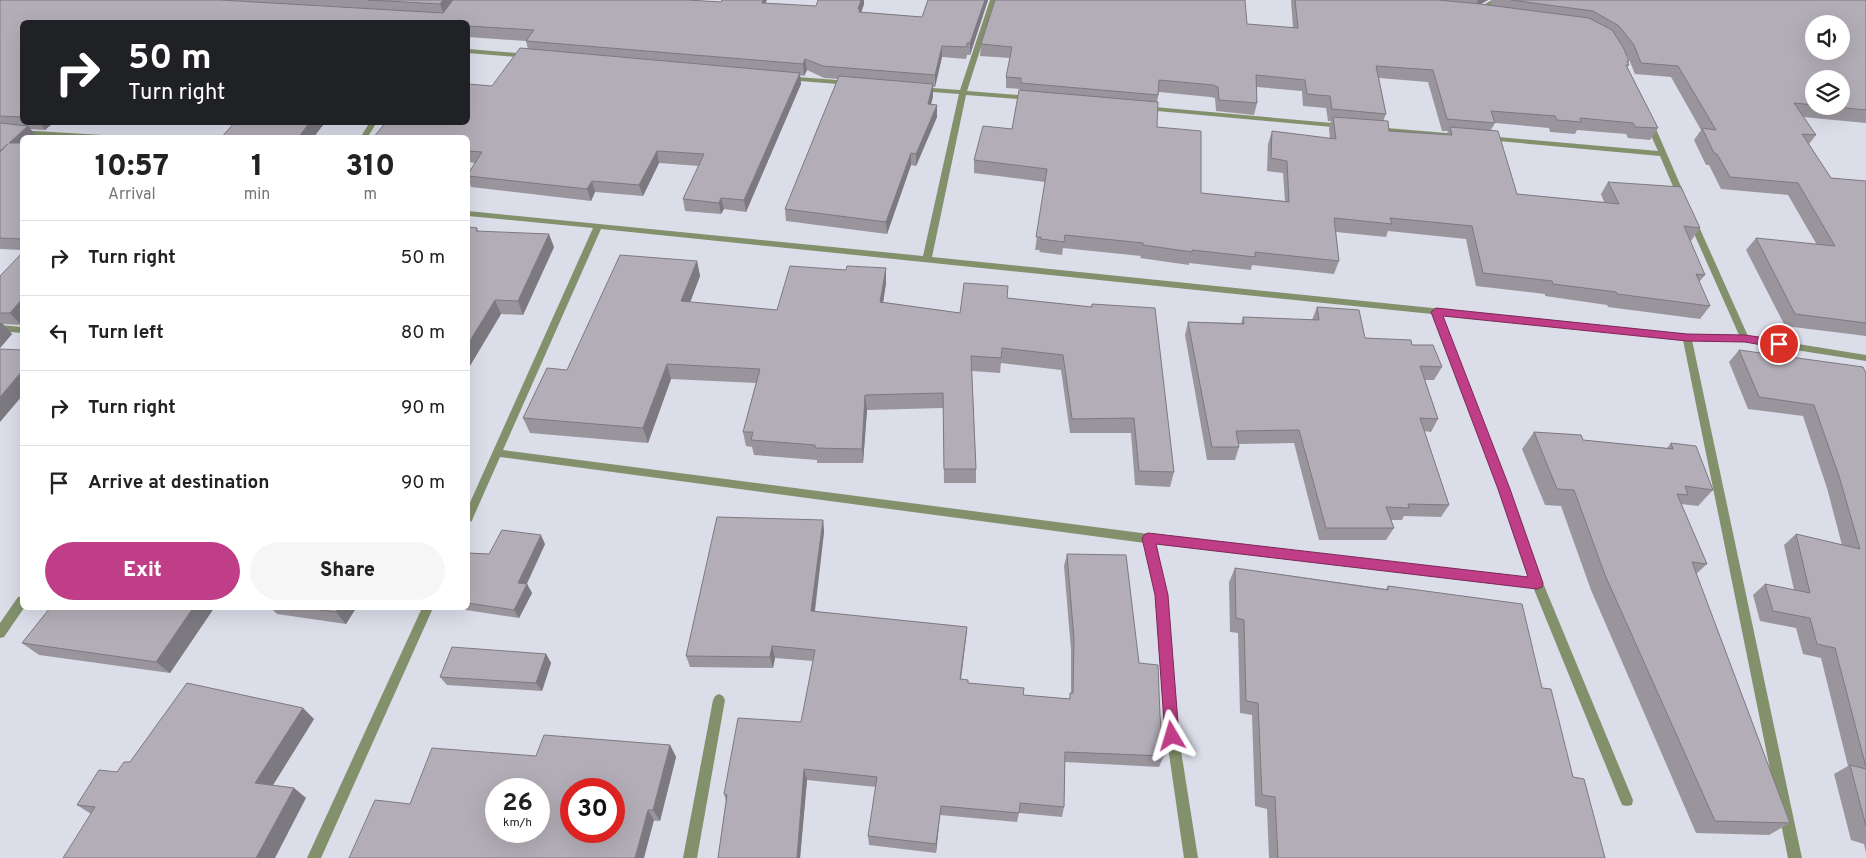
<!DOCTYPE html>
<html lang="en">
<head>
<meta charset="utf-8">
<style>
	:root { --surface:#fff; --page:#f6f6f6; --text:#222; --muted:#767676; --line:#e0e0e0; --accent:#bf3e87 }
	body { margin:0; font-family:Overpass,sans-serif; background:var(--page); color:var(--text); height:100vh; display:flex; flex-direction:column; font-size:19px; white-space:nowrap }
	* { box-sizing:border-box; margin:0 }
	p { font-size:16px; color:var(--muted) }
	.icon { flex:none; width:28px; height:28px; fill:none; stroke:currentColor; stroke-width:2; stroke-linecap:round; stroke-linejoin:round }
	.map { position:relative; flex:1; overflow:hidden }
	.details { position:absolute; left:20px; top:135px; width:450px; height:475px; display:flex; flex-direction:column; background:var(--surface); border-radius:8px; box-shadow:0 5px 20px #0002 }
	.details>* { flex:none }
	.banner { position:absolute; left:20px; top:20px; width:450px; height:105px; border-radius:8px; box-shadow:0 5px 20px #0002; background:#202124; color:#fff; overflow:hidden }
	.fabs { position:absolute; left:1805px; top:15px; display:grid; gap:10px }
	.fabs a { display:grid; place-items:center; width:45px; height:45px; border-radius:50%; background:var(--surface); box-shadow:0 5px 20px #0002; font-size:25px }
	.speed { position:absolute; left:485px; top:778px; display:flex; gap:10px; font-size:25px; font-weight:700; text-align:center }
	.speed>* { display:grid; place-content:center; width:65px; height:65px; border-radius:50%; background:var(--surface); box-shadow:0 5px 20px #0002; line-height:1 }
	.speed small { font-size:12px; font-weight:400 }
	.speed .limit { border:8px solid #d22; background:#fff; color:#111 }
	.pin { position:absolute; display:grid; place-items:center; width:42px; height:42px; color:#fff; margin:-21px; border:2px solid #fff; border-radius:50%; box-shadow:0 1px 5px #0007 }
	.me { position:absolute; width:55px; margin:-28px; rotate:353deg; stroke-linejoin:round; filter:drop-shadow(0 0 4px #0008) }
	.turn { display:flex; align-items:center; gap:18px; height:105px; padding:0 25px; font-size:22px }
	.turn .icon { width:65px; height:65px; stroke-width:2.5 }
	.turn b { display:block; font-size:35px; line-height:42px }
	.eta { display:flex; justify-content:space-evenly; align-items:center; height:85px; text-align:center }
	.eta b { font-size:30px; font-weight:800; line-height:35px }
	.primary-button { display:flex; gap:10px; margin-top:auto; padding:10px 25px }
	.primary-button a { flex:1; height:58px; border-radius:30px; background:var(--accent); color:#fff; font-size:20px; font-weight:800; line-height:58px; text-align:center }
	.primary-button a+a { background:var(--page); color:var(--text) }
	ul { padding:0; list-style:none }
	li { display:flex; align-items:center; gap:15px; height:75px; padding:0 25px; border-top:1px solid var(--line) }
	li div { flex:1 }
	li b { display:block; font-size:19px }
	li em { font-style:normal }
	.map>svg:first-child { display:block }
</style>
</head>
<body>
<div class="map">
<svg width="1866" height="858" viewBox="0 0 1866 858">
	<rect width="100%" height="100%" fill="#dbdde9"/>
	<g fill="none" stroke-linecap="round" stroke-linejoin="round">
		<!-- minor -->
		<g fill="#82916c" fill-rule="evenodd">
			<path d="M990,0H996L967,91L1030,96L1034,98L1030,100L966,95L932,257L1687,334L1739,335L1688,220L1692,217L1696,220L1748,336L1866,355V361L1745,342L1692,340L1802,858H1788L1683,340L1442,315L1509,489L1543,583L1633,800L1632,805L1627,806L1622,805L1533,587L1156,544L1167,595L1176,719L1198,858H1184L1164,719L1155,595L1145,543L500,457L473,518L472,521L468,522V507L593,228L468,216V211L923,256L959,94L919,91L915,89L919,87L960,90ZM601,229L1432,314L1499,489L1529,577L1141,533L503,450Z"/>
			<polygon points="1492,0 1500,0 1478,12 1473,11"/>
			<polygon points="468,49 529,54 532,56 529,58 468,53"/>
			<polygon points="784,76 850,81 854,83 850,85 787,80 783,78"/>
			<polygon points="1143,106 1343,124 1347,126 1343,128 1146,110 1142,108"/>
			<polygon points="1646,120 1649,120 1653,122 1686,198 1685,200 1679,200 1678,198 1660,156 1487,140 1483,138 1487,136 1658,151 1645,122"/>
			<polygon points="370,122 377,122 367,138 360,138"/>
			<polygon points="1375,127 1458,134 1462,136 1458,138 1378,131 1374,129"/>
			<polygon points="0,129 120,136 123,138 72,138 0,133"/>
			<polygon points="0,325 22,327 22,333 0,331"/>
			<polygon points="22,596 22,608 24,608 4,637 0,638 0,623 18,597"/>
			<polygon points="422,608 433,608 321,858 307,858"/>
			<polygon points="719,694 723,696 725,700 697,858 683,858 713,700 715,696"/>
		</g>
	</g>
	<!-- wall -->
	<g fill="#9a959d" fill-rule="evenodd">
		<polygon points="0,0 688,0 721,2 767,0 765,3 816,6 864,4 861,12 922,17 928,0 988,0 970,55 967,55 966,59 942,57 935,87 933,87 933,96 931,105 937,117 916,166 911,165 887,234 786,221 785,209 838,79 824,78 807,70 804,76 800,75 801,84 746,212 724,209 721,214 685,211 683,199 699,166 659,163 643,196 595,192 591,201 471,187 468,178 468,174 475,163 468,162 468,138 492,86 528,49 526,41 468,37 468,22 22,22 22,122 54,122 45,130 30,129 37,138 22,138 22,250 0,249"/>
		<path d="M1291,0H1488L1481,4L1490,5L1492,0H1866V123L1803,117L1816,135L1809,144L1831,178L1866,181V336L1785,326L1746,250L1756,238L1817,245L1788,195L1721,189L1709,165H1706L1694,140L1701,130L1671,77L1635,74L1628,57L1626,54L1629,61L1628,63L1629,65L1627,67L1658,128L1650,140L1628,138L1626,134L1577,130L1575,134L1550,132L1549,128L1495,123L1491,130L1517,194L1604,202L1601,194L1608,182L1700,228L1691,241H1690L1705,275L1699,282L1710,306L1700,319L1608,307L1607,305L1545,296V294L1476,286L1466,239L1388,231L1386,237L1336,232L1339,261L1334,274L1252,265L1251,270L1189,263V265L1140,258L1141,256L1063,248L1062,255L1039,252L1040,250H1035L1045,182L974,173V160L1012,129L1020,89L1006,88V77L1010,58L980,56L981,44L1247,24L1293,28ZM1379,78L1428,82L1442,131H1448L1446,135L1389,131L1383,121L1386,114ZM1814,79L1841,106H1814ZM1257,87L1302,91L1303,106L1326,108L1328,121H1331L1329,129L1330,139L1272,131L1268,144L1267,171L1283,173L1285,201L1201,193L1157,127V102L1159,92L1210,97L1215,98L1216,111L1254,115L1257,103Z"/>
		<polygon points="235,122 329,122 327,125 323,125 313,138 221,138"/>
		<polygon points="477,228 478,231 554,247 523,315 501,314 468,369"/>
		<polygon points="697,261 700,276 690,302 777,310 846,270 886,268 886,283 883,302 960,313 1007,298 1091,307 1092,304 1174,472 1170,487 1135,485 1131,433 1070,433 1061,370 1001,363 1000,373 972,371 976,469 976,483 944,483 943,408 867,410 863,463 817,463 817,460 754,455 752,447 746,446 743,432 756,383 671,379 648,443 530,433 523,418 567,370"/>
		<polygon points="0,276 21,325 3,324 12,334 0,348"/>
		<polygon points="1317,307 1365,338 1412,345 1442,367 1434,380 1425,380 1438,419 1431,432 1424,431 1449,505 1441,517 1404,516 1402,520 1391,520 1394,528 1386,540 1319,540 1294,443 1238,444 1239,447 1235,460 1207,460 1185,335 1188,322 1241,323 1243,317 1312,320"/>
		<polygon points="1739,350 1866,373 1866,853 1864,844 1851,840 1834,774 1848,766 1821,658 1803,654 1796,628 1760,621 1753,595 1765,584 1794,590 1784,545 1796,534 1842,545 1827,488 1803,416 1748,409 1729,362"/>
		<polygon points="1534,432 1583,440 1667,448 1671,443 1713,490 1698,506 1681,504 1707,564 1696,574 1790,823 1769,835 1696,833 1591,590 1561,506 1545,505 1522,449"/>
		<polygon points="823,520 824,532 815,612 967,627 966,638 961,680 968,683 1023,695 1069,699 1071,693 1071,650 1064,566 1067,554 1139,663 1160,716 1164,756 1159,767 1065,762 1064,807 1062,817 1019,813 1017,822 940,815 936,853 869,845 868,836 876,787 807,780 800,858 718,858 726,801 724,794 801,722 813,661 775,658 773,668 690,667 686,656"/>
		<polygon points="545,544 527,584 532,593 519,618 466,610 464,608 468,608 468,553 489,554"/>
		<polygon points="1235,568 1386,589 1388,586 1542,688 1573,777 1605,858 1269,858 1267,809 1255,806 1252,715 1240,713 1238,633 1230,632 1229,582"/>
		<polygon points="50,608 214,608 170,673 39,655 22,643"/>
		<polygon points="271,608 356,608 346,624 277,614"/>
		<polygon points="546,654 551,663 542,691 447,685 440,677"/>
		<polygon points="314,719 273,785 294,788 306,798 91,814 77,805 117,772 130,762"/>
		<polygon points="670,745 676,757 660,821 410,804 536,756"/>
	</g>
	<!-- shaded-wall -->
	<g fill="#7d7980">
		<polygon points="443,0 456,0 444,15 440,4"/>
		<polygon points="760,0 767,0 764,6"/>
		<polygon points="861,0 864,0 864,4 860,16 858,9"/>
		<polygon points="985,0 988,0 970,55 970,43"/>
		<polygon points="1478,0 1488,0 1475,7"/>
		<polygon points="942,46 942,57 935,87 935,75"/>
		<polygon points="805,59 807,70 804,76 803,64"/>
		<polygon points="800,73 801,84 746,212 744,200"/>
		<polygon points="933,84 933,96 928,116 928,104"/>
		<polygon points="937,105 937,117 916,166 916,154"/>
		<polygon points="40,122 54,122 45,130"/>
		<polygon points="310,122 321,122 323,125 313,138 298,138"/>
		<polygon points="28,126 37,137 22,138 22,151 9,143"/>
		<polygon points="657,151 659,163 643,196 639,185"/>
		<polygon points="911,153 911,165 887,234 886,222"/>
		<polygon points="592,181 595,192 591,201 587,189"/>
		<polygon points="721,198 724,209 721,214 719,203"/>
		<polygon points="549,234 554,247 523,315 518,301"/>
		<polygon points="697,261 700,276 685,316 681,301"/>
		<polygon points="886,268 886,283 881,317 880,302"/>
		<polygon points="22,299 22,323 21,325 10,313"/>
		<polygon points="495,300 501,314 468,369 468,344"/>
		<polygon points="1,322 12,334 0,348 0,324"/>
		<polygon points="667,364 671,379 648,443 643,428"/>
		<polygon points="22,371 22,396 0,422 0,397"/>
		<polygon points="865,395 867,410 863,463 862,449"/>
		<polygon points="823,520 824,532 813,623 811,611"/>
		<polygon points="541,535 545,544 524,589 527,584 532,593 519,618 514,610 518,583"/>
		<polygon points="193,608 214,608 170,673 156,662"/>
		<polygon points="338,608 356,608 346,624 336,612"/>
		<polygon points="967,627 966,638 959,691 960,679"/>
		<polygon points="772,646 775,658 773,668 770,657"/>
		<polygon points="546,654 551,663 542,691 536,683"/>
		<polygon points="303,708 314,719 268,793 255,783"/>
		<polygon points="670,745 676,757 660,821 653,810"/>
		<polygon points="804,769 807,780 800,858 797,858"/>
		<polygon points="294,788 306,798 275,858 256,858"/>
		<polygon points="941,806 940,815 936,853 936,844"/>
		<polygon points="648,810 654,820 644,858 635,858"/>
	</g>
	<!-- building -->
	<g fill="#b3adb7" stroke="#7d7980" fill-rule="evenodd">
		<polygon points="0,0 220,0 443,13 453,0 688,0 721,2 722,0 763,0 762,3 816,6 818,0 861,0 858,9 860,9 859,12 922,17 928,0 985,0 970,43 967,43 967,47 942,46 935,75 823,66 805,59 803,64 526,41 534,30 468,26 468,22 22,22 22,117 0,116"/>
		<polygon points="368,0 443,0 440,4"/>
		<polygon points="995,0 1245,0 1247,24 1298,28 1295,0 1438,0 1480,4 1589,18 1612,30 1623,47 1629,61 1627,61 1629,65 1626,65 1658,128 1635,127 1633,123 1580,118 1581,122 1557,120 1555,116 1491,111 1495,123 1447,119 1433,70 1376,66 1386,114 1332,109 1330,96 1307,94 1305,80 1256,75 1257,103 1219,100 1218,87 1213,85 1159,80 1158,95 1021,83 1021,78 1006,77 1012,47 981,44"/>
		<path d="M1511,0H1866V110L1826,106H1841V79H1814V105L1794,103L1816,135L1802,134L1831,178L1866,181V323L1795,314L1756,238L1835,246L1798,183L1730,177L1717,154L1714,153L1702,128L1716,130L1678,66L1641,63L1634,45L1619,26L1593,11ZM1814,24H1841V51H1814Z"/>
		<polygon points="520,48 800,73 744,200 721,198 719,203 683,199 704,154 657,151 639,185 592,181 587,189 468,176 468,174 482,152 468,151 468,138 373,138 386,122 468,122 468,84 492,86"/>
		<polygon points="839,76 933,84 928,104 937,105 916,154 911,153 886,222 785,209"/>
		<polygon points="1019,90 1158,102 1157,127 1201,131 1201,193 1289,202 1287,161 1271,158 1272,131 1336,139 1333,117 1388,121 1389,131 1452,135 1450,127 1498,131 1517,194 1619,204 1608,182 1681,187 1700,228 1684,226 1705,275 1696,274 1710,306 1617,294 1616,292 1553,284 1552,281 1483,273 1472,226 1390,218 1392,224 1334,218 1339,261 1255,252 1255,257 1192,250 1192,252 1143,245 1143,243 1065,235 1064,242 1041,239 1041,237 1036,237 1047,169 974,160 983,126 1012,129"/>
		<polygon points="235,122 310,122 298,138 221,138"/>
		<polygon points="0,123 28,126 9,143 22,143 22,239 0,238 0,152 8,144 0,151"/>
		<polygon points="468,227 477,228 476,231 549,234 518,301 495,300 468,344"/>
		<polygon points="22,253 22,299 10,313 0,313 0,276"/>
		<polygon points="620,255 697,261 681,301 777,310 790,266 846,270 847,266 886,268 880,302 960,313 964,283 1008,286 1007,298 1092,307 1092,304 1155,308 1174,472 1139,471 1134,418 1072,419 1063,355 1002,348 1001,358 971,356 976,469 944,469 943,393 865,395 862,449 815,448 815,445 751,440 753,432 743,432 760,369 667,364 643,428 523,418 547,368 567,370"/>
		<polygon points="1317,307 1359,310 1365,338 1411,340 1412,345 1433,345 1442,367 1420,366 1438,419 1420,418 1449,505 1408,504 1409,508 1386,507 1394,528 1326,528 1299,430 1236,431 1239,447 1212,447 1188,322 1244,324 1243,317 1319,320"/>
		<polygon points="0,349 22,350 22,371 0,397"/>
		<polygon points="1739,350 1863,367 1866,373 1866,767 1835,648 1817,644 1810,618 1773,611 1765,584 1810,593 1796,534 1860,549 1839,476 1814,405 1759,397"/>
		<polygon points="1534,432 1581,435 1583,440 1673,449 1671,443 1696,446 1713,490 1685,486 1688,495 1677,494 1707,564 1692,562 1790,823 1715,821 1605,575 1574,490 1557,489"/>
		<polygon points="717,517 823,520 811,611 967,627 960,679 968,680 968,683 1024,688 1023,695 1070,699 1070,693 1073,693 1074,639 1067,554 1126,555 1139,663 1158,665 1160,716 1164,756 1065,752 1064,807 1020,803 1019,813 941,806 936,844 868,836 877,777 804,769 797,858 718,858 727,795 724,794 738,718 801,722 815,650 772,646 770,657 686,656"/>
		<polygon points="502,530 541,535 518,583 527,584 514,610 468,603 468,587 469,585 468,584 468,553 489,554"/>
		<polygon points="1235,568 1388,590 1388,586 1522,604 1542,688 1551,689 1573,777 1584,779 1605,858 1278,858 1275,797 1262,795 1258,703 1246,701 1244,620 1236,618"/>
		<polygon points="50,608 193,608 156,662 22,643"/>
		<polygon points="306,608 338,608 336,612"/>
		<polygon points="452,647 546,654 536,683 440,677"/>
		<polygon points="187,683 303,708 255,783 294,788 256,858 63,858 95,807 77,805 99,770 117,772 124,762 130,762"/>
		<path d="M544,735L670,745L653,810H648L635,858H349L375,800L410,804L432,748L536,756ZM496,789H539V831H496ZM571,789H614V831H571Z"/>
		<polygon points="1850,765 1866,769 1866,826"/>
	</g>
	<!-- route -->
	<polygon fill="#bf3e87" stroke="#7c2858" points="1436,308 1687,334 1745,335 1779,340 1785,344 1779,348 1745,342 1687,341 1443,316 1510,489 1543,583 1542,587 1537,589 1156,544 1168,595 1179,736 1177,741 1172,743 1167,741 1165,736 1155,595 1142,538 1144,535 1148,533 1528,577 1498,489 1431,312"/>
</svg>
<div class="fabs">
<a><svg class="icon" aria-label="sound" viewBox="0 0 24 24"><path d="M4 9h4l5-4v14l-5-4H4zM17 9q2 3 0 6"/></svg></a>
<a><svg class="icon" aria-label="layers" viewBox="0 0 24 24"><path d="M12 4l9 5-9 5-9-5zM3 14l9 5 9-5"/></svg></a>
</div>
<div class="speed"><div>26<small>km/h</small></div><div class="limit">30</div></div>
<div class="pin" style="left:1779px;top:344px;background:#d93025"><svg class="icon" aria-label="arrive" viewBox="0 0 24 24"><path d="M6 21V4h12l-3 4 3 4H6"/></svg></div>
<svg class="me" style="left:1172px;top:736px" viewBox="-20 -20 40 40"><path d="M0-17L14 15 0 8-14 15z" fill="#bf3e87" stroke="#fff" stroke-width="4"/></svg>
<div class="banner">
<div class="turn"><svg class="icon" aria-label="right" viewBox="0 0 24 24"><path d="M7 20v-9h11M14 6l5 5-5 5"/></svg><div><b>50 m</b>Turn right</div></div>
</div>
<section class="details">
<div class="eta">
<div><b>10:57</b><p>Arrival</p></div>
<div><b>1</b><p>min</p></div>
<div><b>310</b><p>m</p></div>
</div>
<ul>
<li><svg class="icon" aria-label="right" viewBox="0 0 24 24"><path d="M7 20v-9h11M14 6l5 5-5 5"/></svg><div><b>Turn right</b></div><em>50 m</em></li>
<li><svg class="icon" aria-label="left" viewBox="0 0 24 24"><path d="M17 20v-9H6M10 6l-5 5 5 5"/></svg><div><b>Turn left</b></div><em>80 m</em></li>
<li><svg class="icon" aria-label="right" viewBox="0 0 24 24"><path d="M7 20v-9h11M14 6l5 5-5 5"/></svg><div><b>Turn right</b></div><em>90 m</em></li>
<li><svg class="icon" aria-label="arrive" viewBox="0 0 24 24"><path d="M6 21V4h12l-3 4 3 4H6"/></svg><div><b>Arrive at destination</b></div><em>90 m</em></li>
</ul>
<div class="primary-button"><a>Exit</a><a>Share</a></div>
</section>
</div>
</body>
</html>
